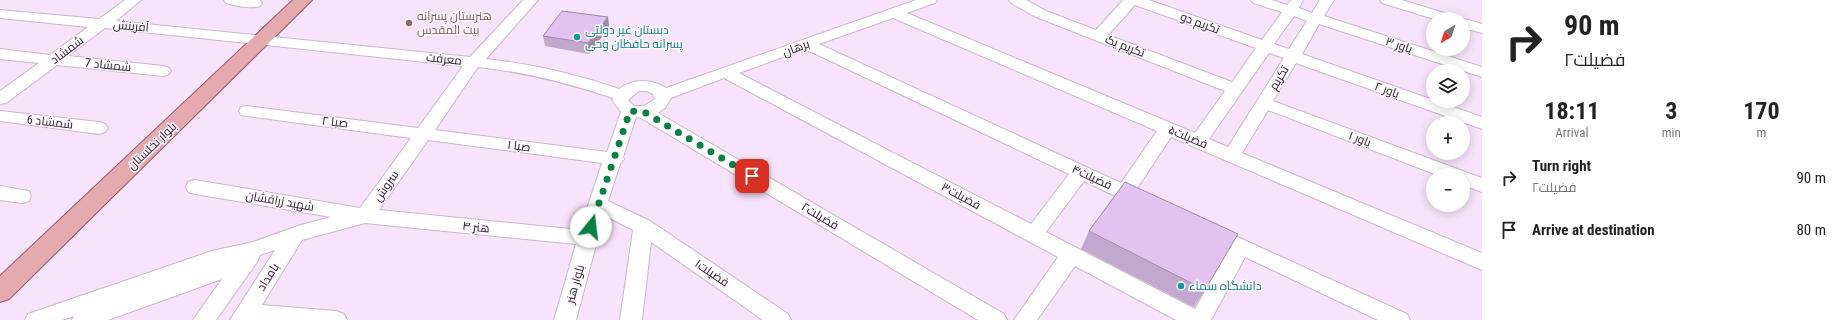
<!DOCTYPE html>
<html lang="en">
<head>
<meta charset="utf-8">
<style>
	:root { --surface:#fff; --page:#f2f2f2; --text:#222; --muted:#767676 }
	body { margin:0; font-family:"Roboto Condensed",Cairo,sans-serif; background:var(--page); color:var(--text); height:100vh; display:flex; flex-direction:column; font-size:15px; white-space:nowrap }
	* { box-sizing:border-box; margin:0 }
	p { font-size:13px; color:var(--muted) }
	.icon { flex:none; width:22px; height:22px; fill:none; stroke:currentColor; stroke-width:2; stroke-linecap:round; stroke-linejoin:round }
	.map { position:relative; flex:1; overflow:hidden }
	.panel { display:flex; flex-direction:column; background:var(--surface); width:360px }
	.panel>* { flex:none }
	.hud { background:#fff; color:var(--text); overflow:hidden }
	.needle { width:26px; rotate:219deg }
	.fabs { position:absolute; left:1426px; top:12px; display:grid; gap:8px }
	.fabs a { display:grid; place-items:center; width:44px; height:44px; border-radius:50%; background:var(--surface); box-shadow:0 2px 10px #0003; font-size:20px }
	.pin { position:absolute; display:grid; place-items:center; width:34px; height:34px; color:#fff; margin:-17px; border-radius:8px; box-shadow:0 2px 6px #0006 }
	.me { position:absolute; width:44px; margin:-22px; rotate:16deg; stroke-linejoin:round; filter:drop-shadow(0 0 3px #0008) }
	.turn { display:flex; align-items:center; gap:14px; height:84px; padding:0 16px; font-size:18px }
	.turn .icon { width:52px; height:52px; stroke-width:2.5 }
	.turn b { display:block; font-size:28px; line-height:34px }
	.eta { display:flex; justify-content:space-evenly; align-items:center; height:68px; text-align:center }
	.eta b { font-size:24px; font-weight:700; line-height:28px }
	ul { padding:0; list-style:none }
	li { display:flex; align-items:center; gap:12px; height:52px; padding:0 16px }
	li div { flex:1 }
	li b { display:block; font-size:15px }
	li em { font-style:normal }
	main { display:flex; flex:1; min-height:0 }
	.map>svg:first-child { display:block }
</style>
</head>
<body>
<main>
<div class="map">
<svg width="1482" height="320" viewBox="0 0 1482 320">
	<rect width="100%" height="100%" fill="#f7e3fb"/>
	<g fill="none" stroke-linecap="round" stroke-linejoin="round">
		<!-- minor casing -->
		<g stroke="#c9b5cd" stroke-width="2">
			<g id="minor">
				<path d="M125,0H141L116,21L470,57L523,0H538L486,59C531,64 576,74 619,89C633,78 652,79 666,88L916,0H937L935,3L907,13L1195,133L1225,91L1036,17L1011,3L1009,0H1026L1046,11L1096,30L1123,0H1149L1262,40L1282,12L1253,3L1251,0H1272L1287,5L1291,0H1303L1299,8L1312,13L1320,0H1334L1324,16L1482,67V77L1319,24L1302,54L1482,117V129L1296,63L1273,101L1482,178V192L1463,185V175H1437L1268,110L1242,153L1482,253V270L1171,137L1136,190L1148,195L1150,200L1148,205L1141,207L1134,205L1084,181L1046,232L1195,309L1229,249L1204,237L1201,232L1204,227L1211,225L1407,314L1410,320H1378L1245,257L1211,320H1176L1075,266L1037,320H1014L1058,257L724,78L671,98L665,108L658,113L1004,314L1007,320H978L641,118L636,117L623,157L624,159L620,164L608,201L650,221L788,314L791,320H763L651,242L642,320H620L633,230L604,215L576,320H554L576,244L365,223L302,240L262,305L336,311L344,314L347,320H230L275,250L260,255L257,262L216,320H193L222,279L108,320H72L74,316L62,320H25L28,314L212,251L253,242L301,225L331,217L195,194L188,192L186,187L188,182L195,180L360,208L411,138L247,116L241,115L239,111L241,107L247,106L418,128L463,66L105,28L68,56L163,66L169,68L171,71L169,74L163,76L57,65L6,103L0,104V91L39,63L0,59V49L50,55L88,27L0,18V10L99,19ZM1135,5L1256,48L1232,82L1108,35ZM1294,16L1307,21L1289,49L1274,44ZM893,18L1157,131L1121,183L819,44ZM805,49L1069,174L1031,224L739,73ZM1269,53L1284,58L1228,147L1209,139ZM478,67C525,72 568,83 613,98L612,100L621,112L607,152L435,130ZM639,91H647L653,94L655,99L644,106H634L628,100ZM428,140L602,163L580,230L379,210Z"/>
				<path d="M224,0H260L262,3L260,6C250,9 236,6 226,3Z"/>
				<polygon points="1380,0 1402,0 1454,16 1456,19 1434,19 1382,3"/>
				<path d="M1461,19C1468,19 1475,22 1482,24V33L1463,28V19Z"/>
				<polygon points="0,111 99,122 105,124 108,128 105,132 99,134 0,121"/>
				<polygon points="0,186 29,191 31,196 29,201 22,203 0,200"/>
			</g>
		</g>
		<!-- major casing -->
		<g stroke="#985760" stroke-width="2">
			<polygon id="major" points="293,0 312,0 9,299 0,302 0,276"/>
		</g>
		<!-- minor -->
		<use href="#minor" fill="#fff" fill-rule="evenodd"/>
		<!-- major -->
		<use href="#major" fill="#e4aab0" fill-rule="evenodd"/>
	</g>
	<!-- wall -->
	<g fill="#c2a8ce">
		<polygon points="608,17 609,27 589,54 545,46 543,36"/>
		<polygon points="1089,231 1205,290 1194,307 1081,249"/>
	</g>
	<!-- shaded-wall -->
	<polygon fill="#9e88a7" points="608,17 609,27 589,54 588,43"/>
	<!-- building -->
	<g fill="#e2c3ef" stroke="#9e88a7">
		<polygon points="562,11 608,17 588,43 543,36"/>
		<polygon points="1125,182 1238,234 1205,290 1089,231"/>
	</g>
	<g fill="none" stroke-linecap="round" stroke-linejoin="round">
		<!-- route -->
		<polyline stroke="#0b8043" stroke-width="7" stroke-dasharray="0 12.6" points="591,227 630,111 644,112 752,176"/>
	</g>
	<!-- markers -->
	<circle fill="#8d6e63" stroke="#fdf5fe" stroke-width="1.5" cx="409" cy="23" r="4"/>
	<g fill="#0f9aa8" stroke="#fdf5fe" stroke-width="1.5">
		<circle cx="577" cy="37" r="4"/>
		<circle cx="1181" cy="286" r="4"/>
	</g>
	<g text-anchor="middle" dominant-baseline="central" stroke-width="3" stroke-linejoin="round" paint-order="stroke">
		<!-- education labels -->
		<g font-size="12" fill="#785e54" stroke="#fdf5fe" text-anchor="start">
			<text x="417" y="16">هنرستان پسرانه<tspan x="417" dy="14">بیت المقدس</tspan></text>
		</g>
		<!-- street labels -->
		<g font-size="12" fill="#2b242c" stroke="#fdf5fe">
			<text transform="translate(1200 23) rotate(20)">تکریم دو</text>
			<text transform="translate(131 26) rotate(5)">آفرینش</text>
			<text transform="translate(1399 45) rotate(18)">یاور ۳</text>
			<text transform="translate(1125 46) rotate(21)">تکریم یک</text>
			<text transform="translate(796 48) rotate(-20)">برهان</text>
			<text transform="translate(67 50) rotate(-37)">شمشاد</text>
			<text transform="translate(444 59) rotate(6)">معرفت</text>
			<text transform="translate(108 65) rotate(6)">شمشاد 7</text>
			<text transform="translate(1279 78) rotate(-59)">تکریم</text>
			<text transform="translate(1387 90) rotate(20)">یاور ۲</text>
			<text transform="translate(50 122) rotate(7)">شمشاد 6</text>
			<text transform="translate(335 122) rotate(7)">صبا ۲</text>
			<text transform="translate(1188 137) rotate(23)">فضیلت۵</text>
			<text transform="translate(1360 139) rotate(21)">یاور ۱</text>
			<text transform="translate(152 146) rotate(-44)">بلوار نخلستان</text>
			<text transform="translate(519 146) rotate(7)">صبا ۱</text>
			<text transform="translate(1092 177) rotate(25)">فضیلت۴</text>
			<text transform="translate(386 186) rotate(-55)">سروش</text>
			<text transform="translate(961 196) rotate(28)">فضیلت۳</text>
			<text transform="translate(280 201) rotate(10)">شهید زرافشان</text>
			<text transform="translate(820 216) rotate(31)">فضیلت۲</text>
			<text transform="translate(476 227) rotate(6)">هنر ۴</text>
			<text transform="translate(712 273) rotate(34)">فضیلت۱</text>
			<text transform="translate(268 277) rotate(-57)">بامداد</text>
			<text transform="translate(575 284) rotate(-74)">بلوار هنر</text>
		</g>
		<!-- culture labels -->
		<g font-size="12" fill="#0d838f" stroke="#fdf5fe" text-anchor="start">
			<text x="585" y="30">دبستان غیر دولتی<tspan x="585" dy="14">پسرانه حافظان وحی</tspan></text>
			<text x="1189" y="286">دانشگاه سماء</text>
		</g>
	</g>
</svg>
<div class="fabs">
<a><svg class="needle" viewBox="-14 -14 28 28"><path d="M0-13l5 13h-10z" fill="#e53935"/><path d="M0 13l5-13h-10z" fill="#767676"/></svg></a>
<a><svg class="icon" aria-label="layers" viewBox="0 0 24 24"><path d="M12 4l9 5-9 5-9-5zM3 14l9 5 9-5"/></svg></a>
<a>+</a>
<a>−</a>
</div>
<div class="pin" style="left:752px;top:176px;background:#d93025"><svg class="icon" aria-label="arrive" viewBox="0 0 24 24"><path d="M6 21V4h12l-3 4 3 4H6"/></svg></div>
<svg class="me" style="left:591px;top:227px" viewBox="-20 -20 40 40"><circle r="19" fill="#fff"/><path d="M0-13L10 11 0 6-10 11z" fill="#0b8043"/></svg>
</div>
<section class="panel">
<div class="hud">
<div class="turn"><svg class="icon" aria-label="right" viewBox="0 0 24 24"><path d="M7 20v-9h11M14 6l5 5-5 5"/></svg><div><b>90 m</b>فضیلت۲</div></div>
</div>
<div class="eta">
<div><b>18:11</b><p>Arrival</p></div>
<div><b>3</b><p>min</p></div>
<div><b>170</b><p>m</p></div>
</div>
<ul>
<li><svg class="icon" aria-label="right" viewBox="0 0 24 24"><path d="M7 20v-9h11M14 6l5 5-5 5"/></svg><div><b>Turn right</b><p>فضیلت۲</p></div><em>90 m</em></li>
<li><svg class="icon" aria-label="arrive" viewBox="0 0 24 24"><path d="M6 21V4h12l-3 4 3 4H6"/></svg><div><b>Arrive at destination</b></div><em>80 m</em></li>
</ul>
</section>
</main>
</body>
</html>
